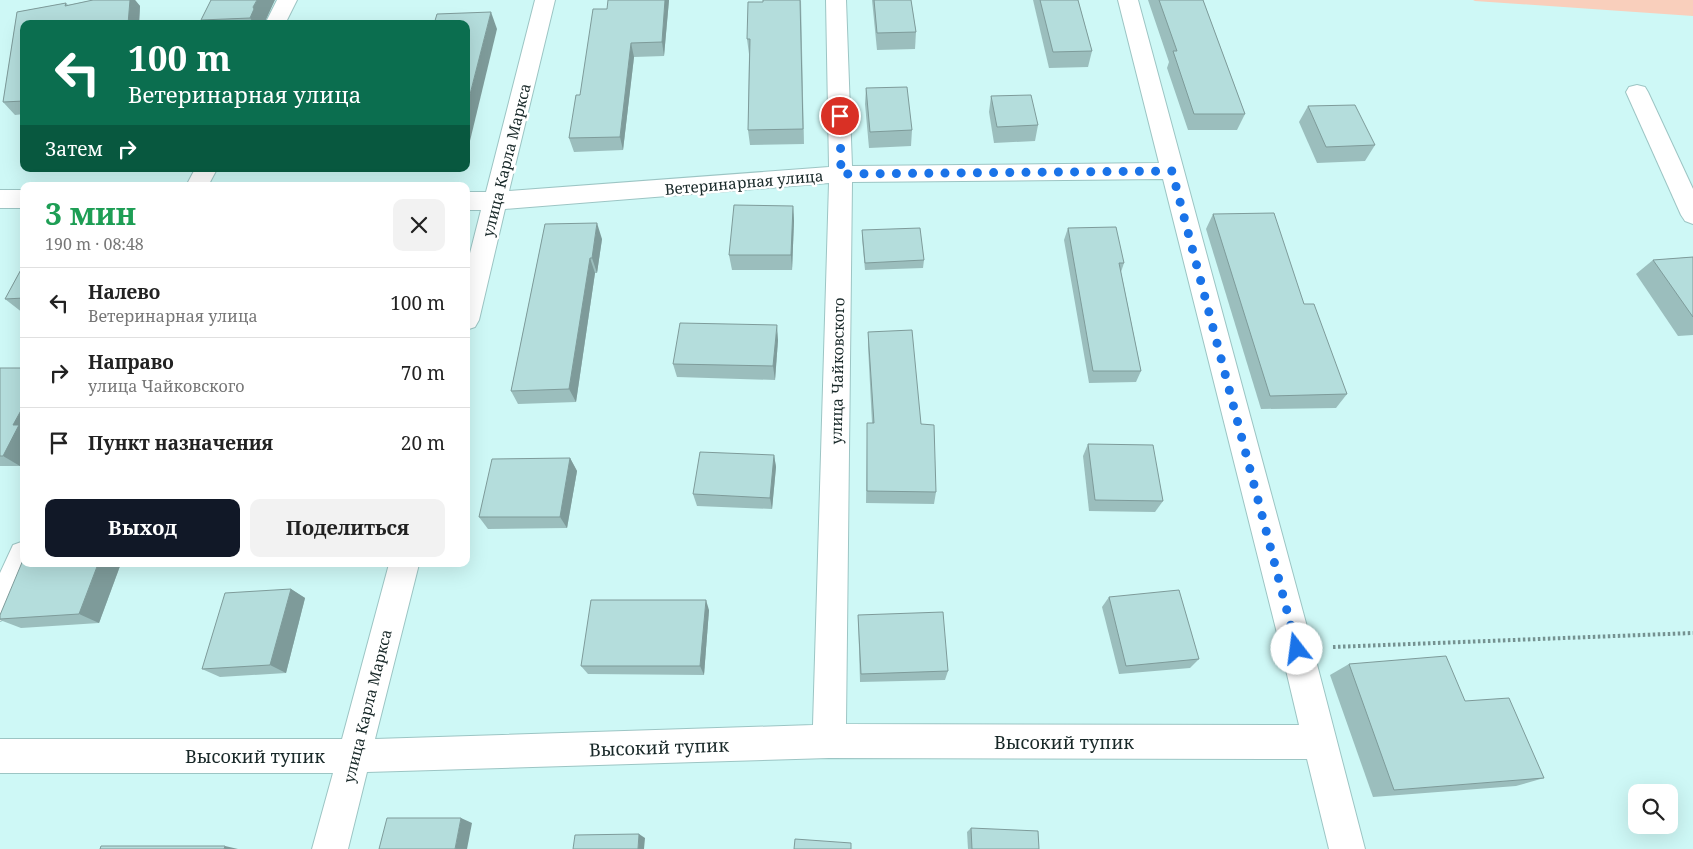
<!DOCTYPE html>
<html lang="ru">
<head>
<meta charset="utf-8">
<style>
	:root { --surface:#fff; --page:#f2f2f2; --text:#222; --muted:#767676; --line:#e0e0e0; --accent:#111827 }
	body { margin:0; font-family:"Noto Serif",serif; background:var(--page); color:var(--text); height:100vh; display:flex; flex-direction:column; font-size:19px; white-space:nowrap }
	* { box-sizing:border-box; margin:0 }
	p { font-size:16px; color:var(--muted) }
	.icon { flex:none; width:28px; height:28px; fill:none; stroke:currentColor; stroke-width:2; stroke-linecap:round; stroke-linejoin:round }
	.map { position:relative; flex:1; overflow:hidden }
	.sheet { position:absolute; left:20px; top:182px; width:450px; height:385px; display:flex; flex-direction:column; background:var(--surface); border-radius:10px; box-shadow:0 5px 20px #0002 }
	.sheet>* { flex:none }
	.hud { position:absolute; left:20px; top:20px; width:450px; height:152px; border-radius:10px; box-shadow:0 5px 20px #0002; background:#0b6e4f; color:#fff; overflow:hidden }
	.fabs { position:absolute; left:1628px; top:784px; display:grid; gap:10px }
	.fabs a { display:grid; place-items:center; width:50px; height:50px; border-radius:10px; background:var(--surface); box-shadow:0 5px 20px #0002; font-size:25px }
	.pin { position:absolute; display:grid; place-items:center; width:42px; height:42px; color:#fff; margin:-21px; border:2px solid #fff; border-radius:50%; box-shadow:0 1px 5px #0007 }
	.me { position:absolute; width:55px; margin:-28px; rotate:345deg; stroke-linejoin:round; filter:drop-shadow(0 0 4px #0008) }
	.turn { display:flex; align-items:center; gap:18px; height:105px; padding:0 25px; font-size:22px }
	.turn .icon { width:65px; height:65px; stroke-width:2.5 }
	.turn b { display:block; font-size:35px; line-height:42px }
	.then { display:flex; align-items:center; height:48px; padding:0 25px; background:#0003; gap:10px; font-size:19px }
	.round { display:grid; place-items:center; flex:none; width:52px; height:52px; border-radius:10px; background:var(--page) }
	.overview { display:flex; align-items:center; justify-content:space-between; height:85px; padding:0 25px }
	h1 { font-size:30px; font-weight:700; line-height:38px; color:#1e9e55 }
	.button { display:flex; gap:10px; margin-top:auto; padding:10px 25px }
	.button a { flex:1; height:58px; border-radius:10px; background:var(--accent); color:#fff; font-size:20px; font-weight:700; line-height:58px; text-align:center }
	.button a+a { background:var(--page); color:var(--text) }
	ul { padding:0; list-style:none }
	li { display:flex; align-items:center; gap:15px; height:70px; padding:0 25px; border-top:1px solid var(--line) }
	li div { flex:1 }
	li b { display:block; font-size:19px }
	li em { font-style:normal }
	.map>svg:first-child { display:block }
</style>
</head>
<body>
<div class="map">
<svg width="1693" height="849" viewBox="0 0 1693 849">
	<rect width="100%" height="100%" fill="#cef8f6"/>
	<!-- green -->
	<polygon fill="#f9cfbc" points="1473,0 1693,0 1693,16 1475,1"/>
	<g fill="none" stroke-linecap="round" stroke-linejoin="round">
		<!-- street casing -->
		<g stroke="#9cc5c4" stroke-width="2">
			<g id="street">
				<polygon points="277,0 297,0 285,24 265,24"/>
				<path d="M535,0H555L509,191L829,167L826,0H846L852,166L1159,163L1118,0H1138L1313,649L1365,849H1329L1307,759L829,758L367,772L348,849H312L333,773H0V739H342L389,564H419L375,739L813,725L829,183L505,209L479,320L475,327L466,330V269L481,210H466V192H486ZM1163,179L1281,649L1299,725L846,724L852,182Z"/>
				<polygon points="1637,85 1645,87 1648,92 1693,189 1693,224 1685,221 1681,215 1626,92 1629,87"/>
				<polygon points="195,169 217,169 208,186 186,186"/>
				<rect x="0" y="190" width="24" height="18"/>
				<polygon points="24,541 24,564 35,564 11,616 0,621 0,573 13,545"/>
			</g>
		</g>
		<!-- path -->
		<polyline stroke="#759291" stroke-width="4" stroke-dasharray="2.5 2.5" stroke-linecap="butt" points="1333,647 1693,633"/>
		<!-- street -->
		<use href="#street" fill="#fff" fill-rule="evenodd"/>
	</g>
	<!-- wall -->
	<g fill="#9bbebd">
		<polygon points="93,0 135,0 140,6 139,24 24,24 24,114 15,115 3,102 17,12 66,3 68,5"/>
		<polygon points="211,0 263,23 264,24 204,24 201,20"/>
		<polygon points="669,0 664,56 634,57 623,150 574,152 569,138 607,9"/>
		<polygon points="801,0 804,144 750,145 748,130 749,54 747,39"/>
		<polygon points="872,0 911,0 916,32 915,49 877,50"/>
		<polygon points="1033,0 1078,0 1092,51 1088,67 1049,68"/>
		<polygon points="1148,0 1203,0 1245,114 1237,130 1188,130 1167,68 1169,62"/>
		<polygon points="866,88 912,130 911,146 869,148 865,104"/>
		<polygon points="991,96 1038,125 1035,141 994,143 989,112"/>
		<polygon points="1308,106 1375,145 1365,161 1317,163 1299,122"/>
		<polygon points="793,206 794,221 792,270 732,270 729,255"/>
		<polygon points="1213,214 1347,394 1336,408 1261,409 1206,229"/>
		<polygon points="545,224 602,239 597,273 595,273 576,402 518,404 511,391"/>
		<polygon points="1068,228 1124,263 1121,272 1141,371 1136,382 1089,383 1064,240"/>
		<polygon points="862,230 924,260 923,268 865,270 862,238"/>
		<polygon points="1693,257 1693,335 1678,336 1636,274 1653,260"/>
		<polygon points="24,264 24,313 23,313 5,299"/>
		<polygon points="868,332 921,424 936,492 934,504 866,503 867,436 872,423 868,346"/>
		<polygon points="778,340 775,380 677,377 673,364"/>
		<polygon points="0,368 24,368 24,457 20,466 0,466"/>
		<polygon points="1088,444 1163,501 1155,512 1089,511 1083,456"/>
		<polygon points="774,455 776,467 772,509 697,506 693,494"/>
		<polygon points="570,458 577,471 567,528 488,529 479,517"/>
		<polygon points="24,564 116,564 120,566 99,623 21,628 0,620 0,615"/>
		<polygon points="291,589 305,598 286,673 220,677 202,669"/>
		<polygon points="1109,597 1199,659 1190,668 1119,674 1102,607"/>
		<polygon points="709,610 704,675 588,674 581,666"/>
		<polygon points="858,615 948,671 945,680 860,682"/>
		<polygon points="1349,664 1465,701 1544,778 1516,786 1373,797 1330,675"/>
		<polygon points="971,828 1039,849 968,849 967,832"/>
	</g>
	<!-- shaded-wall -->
	<g fill="#7e9b9a">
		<polygon points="130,0 135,0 140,6 139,24 128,24"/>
		<polygon points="257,0 275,0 264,24 254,24 250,18 253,7"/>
		<polygon points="665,0 669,0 664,56 662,42"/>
		<polygon points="491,12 497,29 469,145 466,140 466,110"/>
		<polygon points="631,43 634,57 623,150 620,137"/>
		<polygon points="793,206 794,221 792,270 791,255"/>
		<polygon points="597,223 602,239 597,273 592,258"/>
		<polygon points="590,258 595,273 576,402 569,389"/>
		<polygon points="777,325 778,340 775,380 773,366"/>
		<polygon points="24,405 24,457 20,466 3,456 13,425"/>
		<polygon points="774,455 776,467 772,509 770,498"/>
		<polygon points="570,458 577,471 567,528 560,517"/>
		<polygon points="98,564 116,564 120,566 99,623 79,614"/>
		<polygon points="291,589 305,598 286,673 270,665"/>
		<polygon points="706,600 709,610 704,675 700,666"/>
		<polygon points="461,818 472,823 467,849 455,849"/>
		<polygon points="639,834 645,838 644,849 638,849"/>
		<polygon points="225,846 238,849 224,849"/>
	</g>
	<!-- building -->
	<g fill="#b4dddc" stroke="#7e9b9a">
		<polygon points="93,0 130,0 128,24 24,24 24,101 3,102 17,12 66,3 65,6"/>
		<polygon points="211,0 257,0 253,7 254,9 250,18 201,20"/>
		<polygon points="608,0 665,0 662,42 631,43 620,137 569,138 576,95 580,95 593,9 607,9"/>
		<polygon points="763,0 800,0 803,129 748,130 750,39 747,39 748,2 763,2"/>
		<polygon points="874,0 911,0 916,32 877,33"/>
		<polygon points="1040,0 1078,0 1092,51 1053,52"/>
		<polygon points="1159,0 1203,0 1245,114 1194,114 1173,51 1177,51"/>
		<polygon points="491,12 466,110 466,24 434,24 437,14"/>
		<polygon points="358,21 357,24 307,24 308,22"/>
		<polygon points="907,87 912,130 870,132 866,88"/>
		<polygon points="1031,95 1038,125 997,127 991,96"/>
		<polygon points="1355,105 1375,145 1326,147 1308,106"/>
		<polygon points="734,205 793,206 791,255 729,255"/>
		<polygon points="1274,213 1304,304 1314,304 1347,394 1270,396 1213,214"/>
		<polygon points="597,223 592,258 590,258 569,389 511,391 545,224"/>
		<polygon points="1116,227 1124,263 1119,263 1141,371 1093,371 1068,228"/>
		<polygon points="920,228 924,260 865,263 862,230"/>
		<polygon points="1693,257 1693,317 1653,260"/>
		<polygon points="24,264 24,298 5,299"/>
		<polygon points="680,323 777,325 773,366 673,364"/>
		<polygon points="912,330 921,424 934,425 936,492 867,491 867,423 874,423 868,332"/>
		<polygon points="0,368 24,368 24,405 13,425 19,425 3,456 0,456"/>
		<polygon points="1088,444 1153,445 1163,501 1095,500"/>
		<polygon points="700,452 774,455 770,498 693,494"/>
		<polygon points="570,458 560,517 479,517 492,459"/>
		<polygon points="23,560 24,560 24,564 98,564 79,614 0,619 0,615"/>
		<polygon points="291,589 270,665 202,669 225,593"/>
		<polygon points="1179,590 1199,659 1126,666 1109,597"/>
		<polygon points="591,600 706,600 700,666 581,666"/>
		<polygon points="943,612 948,671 861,674 858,615"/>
		<polygon points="1446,656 1465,701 1509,698 1544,778 1394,790 1349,664"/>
		<polygon points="387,818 461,818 455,849 379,849"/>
		<polygon points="971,828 1038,831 1039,849 972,849"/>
		<polygon points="639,834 638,849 573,849 575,835"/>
		<polygon points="795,839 851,843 851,849 794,849"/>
		<polygon points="101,846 225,846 224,849 100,849"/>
	</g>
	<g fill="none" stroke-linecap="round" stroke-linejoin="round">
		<!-- route -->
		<polyline stroke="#1a73e8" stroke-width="9" stroke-dasharray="0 16.2" points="840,116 841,174 1172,171 1297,649"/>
	</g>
	<g text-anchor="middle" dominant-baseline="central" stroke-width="5" stroke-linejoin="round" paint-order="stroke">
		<!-- street labels -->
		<g font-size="15" fill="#182828" stroke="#fff">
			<text transform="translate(506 160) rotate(-76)">улица Карла Маркса</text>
			<text transform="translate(744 182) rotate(-5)">Ветеринарная улица</text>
			<text transform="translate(837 371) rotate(-89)">улица Чайковского</text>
			<text transform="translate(367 706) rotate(-76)">улица Карла Маркса</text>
		</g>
		<!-- near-street labels -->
		<g font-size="18" fill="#182828" stroke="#fff">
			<text x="1064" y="742">Высокий тупик</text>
			<text transform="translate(659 747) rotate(-2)">Высокий тупик</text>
			<text x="255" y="756">Высокий тупик</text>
		</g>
	</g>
</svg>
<div class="fabs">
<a><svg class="icon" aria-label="search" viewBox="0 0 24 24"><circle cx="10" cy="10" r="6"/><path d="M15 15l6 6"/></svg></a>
</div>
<div class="pin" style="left:840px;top:116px;background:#d93025"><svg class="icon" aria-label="arrive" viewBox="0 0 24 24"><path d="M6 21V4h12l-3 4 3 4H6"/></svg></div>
<svg class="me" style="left:1297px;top:649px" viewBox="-20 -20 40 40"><circle r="19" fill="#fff"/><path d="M0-13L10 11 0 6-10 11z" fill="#1a73e8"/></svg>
<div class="hud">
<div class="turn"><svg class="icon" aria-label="left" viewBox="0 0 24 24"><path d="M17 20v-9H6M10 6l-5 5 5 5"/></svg><div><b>100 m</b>Ветеринарная улица</div></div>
<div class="then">Затем<svg class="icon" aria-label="right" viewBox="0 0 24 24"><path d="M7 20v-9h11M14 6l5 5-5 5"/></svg></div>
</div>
<section class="sheet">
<div class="overview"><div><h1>3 мин</h1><p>190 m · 08:48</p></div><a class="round"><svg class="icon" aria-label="close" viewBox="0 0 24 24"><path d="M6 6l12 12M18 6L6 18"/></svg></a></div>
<ul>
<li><svg class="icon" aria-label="left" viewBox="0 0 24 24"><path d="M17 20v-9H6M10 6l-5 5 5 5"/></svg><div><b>Налево</b><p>Ветеринарная улица</p></div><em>100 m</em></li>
<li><svg class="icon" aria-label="right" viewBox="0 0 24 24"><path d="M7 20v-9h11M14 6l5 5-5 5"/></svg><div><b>Направо</b><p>улица Чайковского</p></div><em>70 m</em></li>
<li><svg class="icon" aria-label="arrive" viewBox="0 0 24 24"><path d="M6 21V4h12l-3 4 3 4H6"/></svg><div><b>Пункт назначения</b></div><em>20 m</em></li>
</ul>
<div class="button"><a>Выход</a><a>Поделиться</a></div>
</section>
</div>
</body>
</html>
